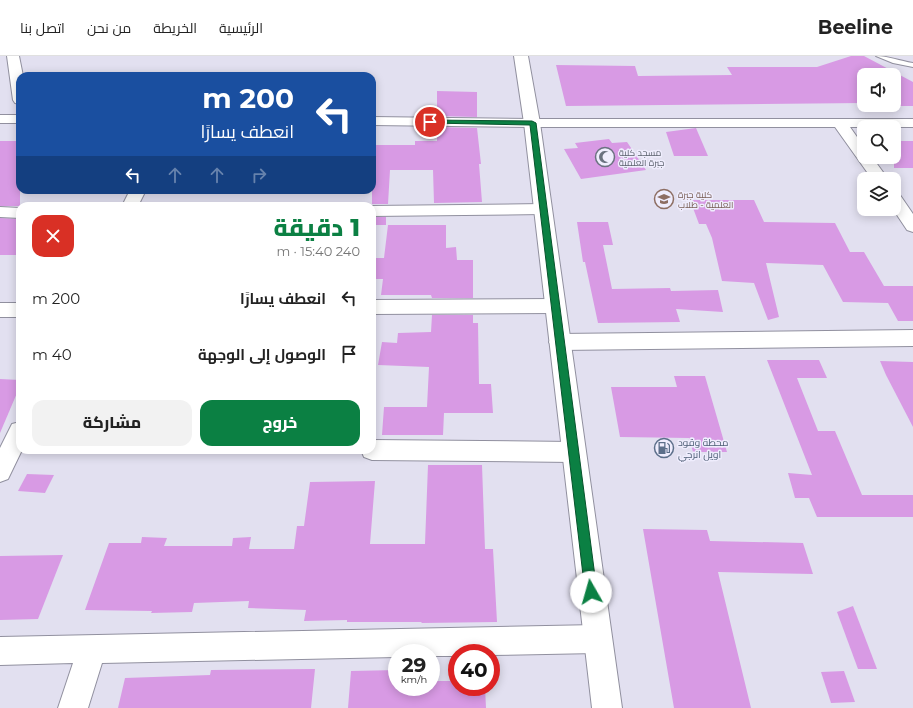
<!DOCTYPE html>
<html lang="ar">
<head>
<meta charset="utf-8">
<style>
	:root { --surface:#fff; --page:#f2f2f2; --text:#222; --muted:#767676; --line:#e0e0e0; --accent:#0b8043 }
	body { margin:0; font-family:Montserrat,Cairo,sans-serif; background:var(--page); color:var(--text); direction:rtl; height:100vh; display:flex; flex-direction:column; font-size:15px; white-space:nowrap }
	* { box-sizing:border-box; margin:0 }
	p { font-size:13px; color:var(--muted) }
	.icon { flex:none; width:22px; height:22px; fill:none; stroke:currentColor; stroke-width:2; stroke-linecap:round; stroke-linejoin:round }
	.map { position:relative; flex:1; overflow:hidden; direction:ltr }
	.drawer { position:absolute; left:16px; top:146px; width:360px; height:252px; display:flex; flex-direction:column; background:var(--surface); border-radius:12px; box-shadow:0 2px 10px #0003; direction:rtl }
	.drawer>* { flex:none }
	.top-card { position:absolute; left:16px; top:16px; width:360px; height:122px; border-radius:12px; box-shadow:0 2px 10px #0003; direction:rtl; background:#1a4fa0; color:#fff; overflow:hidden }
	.fabs { position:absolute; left:857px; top:12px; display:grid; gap:8px }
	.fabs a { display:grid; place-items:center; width:44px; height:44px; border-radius:8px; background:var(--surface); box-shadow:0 2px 10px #0003; font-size:20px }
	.speed { position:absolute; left:388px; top:588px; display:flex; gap:8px; font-size:20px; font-weight:700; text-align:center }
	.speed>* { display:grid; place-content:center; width:52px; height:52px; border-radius:50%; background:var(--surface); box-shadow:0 2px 10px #0003; line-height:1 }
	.speed small { font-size:10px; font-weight:400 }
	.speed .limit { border:6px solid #d22; background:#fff; color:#111 }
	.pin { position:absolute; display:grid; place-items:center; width:34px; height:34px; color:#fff; margin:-17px; border:2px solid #fff; border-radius:50%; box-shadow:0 1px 4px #0007 }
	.me { position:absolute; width:44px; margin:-22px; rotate:353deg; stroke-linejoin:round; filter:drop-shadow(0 0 3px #0008) }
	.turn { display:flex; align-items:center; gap:14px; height:84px; padding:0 16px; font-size:18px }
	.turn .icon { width:52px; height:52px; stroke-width:2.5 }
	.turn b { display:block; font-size:28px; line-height:34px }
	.lanes { display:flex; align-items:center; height:38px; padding:0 16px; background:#0003; justify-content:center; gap:20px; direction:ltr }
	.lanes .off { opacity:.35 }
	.round { display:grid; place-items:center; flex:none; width:42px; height:42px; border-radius:12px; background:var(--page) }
	.overview { display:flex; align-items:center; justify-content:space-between; height:68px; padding:0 16px }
	h1 { font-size:24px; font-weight:800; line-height:30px; color:var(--accent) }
	.action { display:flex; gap:8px; margin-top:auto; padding:8px 16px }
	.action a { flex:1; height:46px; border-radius:12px; background:var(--accent); color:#fff; font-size:16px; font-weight:800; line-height:46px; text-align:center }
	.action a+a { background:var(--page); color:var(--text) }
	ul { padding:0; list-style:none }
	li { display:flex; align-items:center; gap:12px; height:56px; padding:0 16px }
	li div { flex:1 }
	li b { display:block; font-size:15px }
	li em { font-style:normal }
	header { display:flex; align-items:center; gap:24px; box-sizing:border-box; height:56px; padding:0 20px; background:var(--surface); border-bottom:1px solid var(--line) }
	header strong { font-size:19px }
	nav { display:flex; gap:22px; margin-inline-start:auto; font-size:14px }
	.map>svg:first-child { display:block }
</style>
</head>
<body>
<header>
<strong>Beeline</strong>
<nav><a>الرئيسية</a><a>الخريطة</a><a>من نحن</a><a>اتصل بنا</a></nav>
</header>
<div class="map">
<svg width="913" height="652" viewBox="0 0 913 652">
	<rect width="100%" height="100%" fill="#e2e0f0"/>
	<!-- building -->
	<g fill="#d89ae4">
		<polygon points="851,0 864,0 913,26 913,50 895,50 894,48 894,19 870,19 864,12 864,47 566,50 556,9 635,10 638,20 732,19 727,11 817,11"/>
		<polygon points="437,35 477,36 477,61 437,60"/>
		<polygon points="437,71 477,72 481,108 479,108 482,146 434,147 433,114 390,114 388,148 372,148 372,89 415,89 415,85 437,85"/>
		<polygon points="696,72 708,100 674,100 666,76"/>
		<polygon points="609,83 612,87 627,86 646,114 581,123 564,93 578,92 575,87"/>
		<rect x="0" y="85" width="20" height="65"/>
		<rect x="894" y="85" width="19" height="27"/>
		<polygon points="690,144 754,144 764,166 835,167 850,196 864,196 884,230 913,230 913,265 898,265 888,247 843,246 823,209 766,207 779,261 768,264 754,227 722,225 712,182 706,168 699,168"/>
		<rect x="372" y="161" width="14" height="8"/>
		<polygon points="0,162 20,163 20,199 0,199"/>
		<polygon points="577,166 608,166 613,189 603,189 612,233 670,232 671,235 718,234 723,256 676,253 680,266 598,267 585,206 583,206"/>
		<polygon points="388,169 446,169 446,192 456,191 457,204 473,204 473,242 432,242 431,239 381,239 383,223 372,223 372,202 384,202"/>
		<polygon points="432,259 473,259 473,267 478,267 479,328 491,328 493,357 444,357 443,379 382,379 384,351 427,351 429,311 378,309 382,286 397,287 398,277 431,276"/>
		<polygon points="767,304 819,304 827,322 797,322 818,375 835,375 862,439 913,439 913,461 817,461 809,442 795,442 788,417 812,419"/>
		<polygon points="880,305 913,306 913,371 886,319"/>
		<polygon points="674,320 705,320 727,396 693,396 689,382 620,381 611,331 677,331"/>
		<polygon points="0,323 20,324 20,330 0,377"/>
		<polygon points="428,409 482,409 485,493 493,493 497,566 421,567 422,566 347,566 347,564 304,565 306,554 248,552 249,545 194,547 192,556 151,557 152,555 85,554 109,487 141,487 142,481 167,482 164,490 232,490 233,482 251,481 249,493 294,493 297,470 304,470 310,426 375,425 370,488 425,488"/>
		<polygon points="27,418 54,419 45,437 18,435"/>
		<polygon points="643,473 707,474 710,485 803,487 813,518 718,516 751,652 674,652"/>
		<polygon points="63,499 38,563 0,564 0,500"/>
		<polygon points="853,550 877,613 858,613 837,556"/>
		<polygon points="315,613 311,652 118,652 125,622 210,619 211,614"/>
		<polygon points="397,614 397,631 431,631 431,625 457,625 457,631 485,631 486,652 348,652 351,615"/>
		<polygon points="844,615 855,646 831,647 821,616"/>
	</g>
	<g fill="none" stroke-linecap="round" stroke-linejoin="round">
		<!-- service casing -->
		<g stroke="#91909f" stroke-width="2">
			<path id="service" d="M876,0C888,0 900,5 913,7V11L893,7Z"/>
		</g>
		<!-- minor casing -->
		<g stroke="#91909f" stroke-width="2">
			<g id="minor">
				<polygon points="7,0 19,0 23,20 20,20 20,48 15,47 13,44"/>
				<rect x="0" y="59" width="20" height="8"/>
				<polygon points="372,61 532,63 913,63 913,71 850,71 864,91 864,101 872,101 888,123 872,123 835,71 532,71 372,69"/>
				<polygon points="130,134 146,134 138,150 122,150"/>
				<polygon points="894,138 900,139 913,158 913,176 907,174 893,153 894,153"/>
				<polygon points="543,148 549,149 551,153 549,157 543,158 372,160 371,150"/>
				<polygon points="0,151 20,152 20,162 0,161"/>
				<polygon points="554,243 561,245 564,250 561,255 554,257 372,258 372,244"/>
				<rect x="0" y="247" width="20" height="14"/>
				<polygon points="913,274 913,290 559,294 552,291 549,286 552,281 559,278"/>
				<polygon points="20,366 20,394 22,394 8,423 0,426 0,392 12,368"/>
				<polygon points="372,384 573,386 581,389 584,396 581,403 573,406 372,404 364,401 361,394 372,394"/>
				<polygon points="597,569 607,573 611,583 607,593 597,597 491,599 491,597 457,597 457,600 431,600 431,597 397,597 397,601 102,607 88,652 58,652 73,607 0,609 0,581"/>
			</g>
		</g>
		<!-- tertiary casing -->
		<g stroke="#91909f" stroke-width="2">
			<polygon id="tertiary" points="514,0 528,0 540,67 622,652 592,652 524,67"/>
		</g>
		<!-- service -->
		<use href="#service" fill="#fff" fill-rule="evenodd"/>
		<!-- minor -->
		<use href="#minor" fill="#fff" fill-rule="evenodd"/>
		<!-- tertiary -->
		<use href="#tertiary" fill="#fff" fill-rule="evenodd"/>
	</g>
	<!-- route -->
	<polygon fill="#0b8043" stroke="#07532c" points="428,64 532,65 536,67 597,536 595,540 591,542 587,540 585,536 530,69 430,67 428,67"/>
	<!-- icons -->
	<defs>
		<g id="mosque-ring" transform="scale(1)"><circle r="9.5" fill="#efedfd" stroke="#6b7280" stroke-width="1.5"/><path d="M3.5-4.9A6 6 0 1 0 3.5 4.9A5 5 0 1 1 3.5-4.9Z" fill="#6b7280"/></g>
		<g id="university-ring" transform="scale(1)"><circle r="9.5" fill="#efedfd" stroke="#8d6e63" stroke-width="1.5"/><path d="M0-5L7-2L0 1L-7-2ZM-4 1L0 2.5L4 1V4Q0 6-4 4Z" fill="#8d6e63"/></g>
		<g id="fuel-ring" transform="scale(1)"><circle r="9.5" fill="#efedfd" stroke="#5c6f8a" stroke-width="1.5"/><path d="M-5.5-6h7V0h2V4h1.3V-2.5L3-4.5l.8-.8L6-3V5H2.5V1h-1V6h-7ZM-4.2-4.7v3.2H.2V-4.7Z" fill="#5c6f8a"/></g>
	</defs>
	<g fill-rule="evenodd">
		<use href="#mosque-ring" x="605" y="101"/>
		<use href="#university-ring" x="664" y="143"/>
		<use href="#fuel-ring" x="664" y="392"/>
	</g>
	<g text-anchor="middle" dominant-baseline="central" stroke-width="3" stroke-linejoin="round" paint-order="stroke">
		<!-- far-worship labels -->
		<g font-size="9" fill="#5b616d" stroke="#efedfd" text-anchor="start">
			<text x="619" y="96">مسجد كلية<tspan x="619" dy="10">جبرة العلمية</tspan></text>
		</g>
		<!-- far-education labels -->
		<g font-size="9" fill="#785e54" stroke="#efedfd" text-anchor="start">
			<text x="678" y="138">كلية جبرة<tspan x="678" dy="10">العلمية - طلاب</tspan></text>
		</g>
		<!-- service labels -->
		<g font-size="10" fill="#4e5e75" stroke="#efedfd" text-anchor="start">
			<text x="678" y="386">محطة وقود<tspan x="678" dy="12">اويل انرجي</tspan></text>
		</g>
	</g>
</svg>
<div class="fabs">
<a><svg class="icon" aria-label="sound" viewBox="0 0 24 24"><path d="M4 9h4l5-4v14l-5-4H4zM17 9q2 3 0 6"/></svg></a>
<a><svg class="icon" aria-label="search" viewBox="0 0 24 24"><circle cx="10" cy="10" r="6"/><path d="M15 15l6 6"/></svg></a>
<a><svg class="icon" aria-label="layers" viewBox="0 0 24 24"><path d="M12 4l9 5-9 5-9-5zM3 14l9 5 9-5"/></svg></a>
</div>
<div class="speed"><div>29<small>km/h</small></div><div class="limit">40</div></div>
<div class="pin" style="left:430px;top:66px;background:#d93025"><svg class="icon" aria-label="arrive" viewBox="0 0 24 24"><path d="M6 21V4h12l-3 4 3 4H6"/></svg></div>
<svg class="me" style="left:591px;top:536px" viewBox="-20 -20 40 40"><circle r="19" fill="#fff"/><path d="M0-13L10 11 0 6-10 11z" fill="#0b8043"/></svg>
<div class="top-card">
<div class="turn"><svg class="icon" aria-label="left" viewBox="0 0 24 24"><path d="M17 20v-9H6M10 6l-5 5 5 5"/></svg><div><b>200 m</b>انعطف يسارًا</div></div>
<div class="lanes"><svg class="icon" aria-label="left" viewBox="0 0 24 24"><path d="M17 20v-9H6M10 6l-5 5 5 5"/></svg><svg class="icon off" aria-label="ahead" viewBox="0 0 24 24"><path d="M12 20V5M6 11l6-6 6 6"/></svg><svg class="icon off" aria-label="ahead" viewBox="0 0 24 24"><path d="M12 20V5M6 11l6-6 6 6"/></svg><svg class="icon off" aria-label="right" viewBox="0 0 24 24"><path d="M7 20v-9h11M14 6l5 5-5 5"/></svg></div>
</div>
<section class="drawer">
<div class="overview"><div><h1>1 دقيقة</h1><p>240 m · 15:40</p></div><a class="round" style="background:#d93025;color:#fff"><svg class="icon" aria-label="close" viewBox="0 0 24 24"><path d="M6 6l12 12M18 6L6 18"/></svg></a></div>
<ul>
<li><svg class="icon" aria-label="left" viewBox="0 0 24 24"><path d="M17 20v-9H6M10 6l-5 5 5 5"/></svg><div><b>انعطف يسارًا</b></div><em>200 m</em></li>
<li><svg class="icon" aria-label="arrive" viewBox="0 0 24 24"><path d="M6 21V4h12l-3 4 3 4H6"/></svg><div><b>الوصول إلى الوجهة</b></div><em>40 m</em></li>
</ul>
<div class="action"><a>خروج</a><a>مشاركة</a></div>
</section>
</div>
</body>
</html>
